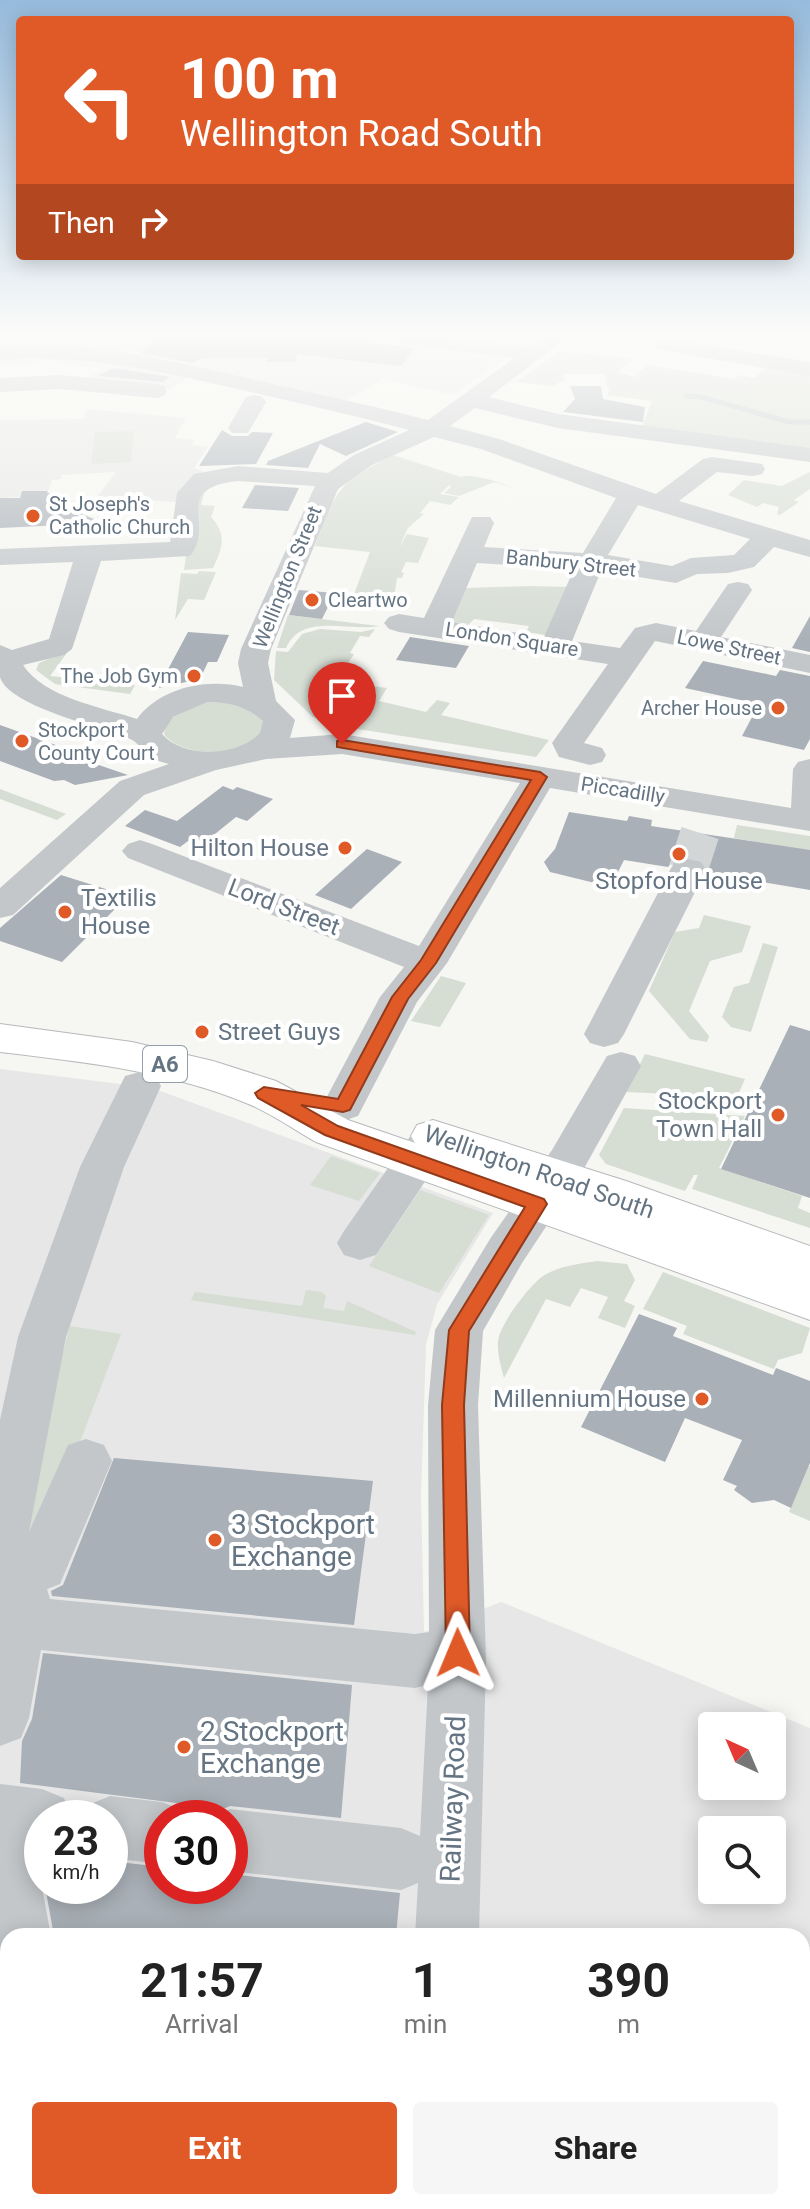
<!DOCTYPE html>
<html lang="en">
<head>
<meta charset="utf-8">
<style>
	:root { --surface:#fff; --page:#f6f6f6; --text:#222; --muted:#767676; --accent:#e05a28 }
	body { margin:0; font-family:Roboto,sans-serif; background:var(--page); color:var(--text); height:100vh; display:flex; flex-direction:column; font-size:30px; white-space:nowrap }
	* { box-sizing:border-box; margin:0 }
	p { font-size:26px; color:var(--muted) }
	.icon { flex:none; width:44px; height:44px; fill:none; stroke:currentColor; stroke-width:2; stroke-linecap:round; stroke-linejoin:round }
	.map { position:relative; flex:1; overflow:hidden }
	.drawer { position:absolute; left:0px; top:1928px; width:810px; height:282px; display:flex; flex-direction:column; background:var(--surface); border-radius:24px 24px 0 0; box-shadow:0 4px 20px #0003 }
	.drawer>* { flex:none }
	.guide { position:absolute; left:16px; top:16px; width:778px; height:244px; border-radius:8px; box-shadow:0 4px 20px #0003; background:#e05a28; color:#fff; overflow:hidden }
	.needle { width:52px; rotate:316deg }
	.buttons { position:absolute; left:698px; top:1712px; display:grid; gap:16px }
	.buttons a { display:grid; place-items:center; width:88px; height:88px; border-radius:8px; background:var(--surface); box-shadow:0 4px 20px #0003; font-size:40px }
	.speed { position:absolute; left:24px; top:1800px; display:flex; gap:16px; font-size:40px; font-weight:700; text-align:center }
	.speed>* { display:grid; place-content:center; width:104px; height:104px; border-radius:50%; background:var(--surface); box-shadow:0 4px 20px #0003; line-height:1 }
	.speed small { font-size:20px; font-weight:400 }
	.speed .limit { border:12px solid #d22; background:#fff; color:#111 }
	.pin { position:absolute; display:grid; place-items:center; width:68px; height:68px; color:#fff; margin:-82px -34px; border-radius:50% 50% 50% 0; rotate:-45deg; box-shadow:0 0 8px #0007 }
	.pin .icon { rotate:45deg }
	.me { position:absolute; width:88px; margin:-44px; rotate:359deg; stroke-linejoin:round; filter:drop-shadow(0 0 6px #0008) }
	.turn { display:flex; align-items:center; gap:28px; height:168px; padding:0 32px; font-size:36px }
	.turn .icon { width:104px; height:104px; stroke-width:2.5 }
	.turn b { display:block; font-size:56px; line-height:68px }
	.then { display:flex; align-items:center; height:76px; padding:0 32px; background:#0003; gap:16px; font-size:30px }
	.eta { display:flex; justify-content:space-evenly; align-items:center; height:136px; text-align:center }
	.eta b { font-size:48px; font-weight:700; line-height:56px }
	.primary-button { display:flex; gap:16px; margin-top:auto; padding:16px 32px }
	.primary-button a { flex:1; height:92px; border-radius:8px; background:var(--accent); color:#fff; font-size:32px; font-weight:700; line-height:92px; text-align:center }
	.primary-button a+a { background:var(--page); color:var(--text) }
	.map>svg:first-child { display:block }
</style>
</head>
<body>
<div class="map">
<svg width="810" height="2209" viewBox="0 0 810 2209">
	<rect width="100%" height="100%" fill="#f6f6f2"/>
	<!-- built -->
	<g fill="#e6e7e6" fill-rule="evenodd">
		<polygon points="0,334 339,334 508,357 452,395 383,378 346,401 197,372 169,389 84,379 103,369 53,361 0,366"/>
		<polygon points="87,409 186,418 175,438 194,440 191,445 208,447 194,468 207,473 177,502 97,497 116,472 62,475 61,479 52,480 48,491 22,491 20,497 0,498 0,420 84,419"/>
		<path d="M0,1069L152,1088L493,1213L437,1304L426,1345L421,1496L424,1632L501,1602L810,1728V2209H492L493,2202H802V1936H8L0,2055ZM712,1726H772V1786H712ZM42,1818H110V1886H42ZM162,1818H230V1886H162ZM712,1830H772V1890H712Z"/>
	</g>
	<!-- green -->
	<g fill="#d6ddd3">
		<polygon points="560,351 634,359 617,372 634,377 647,365 735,379 739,375 755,378 766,367 810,373 810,449 641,429 652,401 607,395 609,391 604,374 564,374 565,380 552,386 516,382"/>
		<polygon points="134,431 131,462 91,464 95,432"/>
		<path d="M393,455L461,477C473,473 501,483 514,488L494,482L459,496L444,493L451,487L449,485L440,494L459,497L450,505L430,501L420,513L424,514L408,528L399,548L407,534L429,538L418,563L406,562L401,572L404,573L402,578H397L394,597L354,594L370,552L315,546C336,489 338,483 393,455Z"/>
		<polygon points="810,472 810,489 794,500 799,502 780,515 777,514 779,507 763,503 757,507 728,495 744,480 782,486"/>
		<path d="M212,483L204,493L201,505L215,506L211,517C228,535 222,549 213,568L184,570L195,493Z"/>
		<polygon points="199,571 216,572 204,600 188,599 175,620 181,573 197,574"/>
		<polygon points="529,586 573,587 552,636 526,632 529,626 474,619 469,624 452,622 466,588"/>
		<path d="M288,615L379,626C348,632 302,612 286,648H277Z"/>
		<polygon points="320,629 361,632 375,629 369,637 360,636 350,653 354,654 342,672 350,673 344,682 387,688 379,701 426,712 437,700 450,703 441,715 549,740 536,757 339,726 313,717 274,680 276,651 288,652 302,634"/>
		<polygon points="69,650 50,676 135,685 130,694 55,684 36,670 39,663"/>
		<path d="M203,702L241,703L263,718C271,758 183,762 164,734L166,721Z"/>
		<polygon points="0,789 66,814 57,820 0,799"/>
		<polygon points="737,825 810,836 810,851 734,838"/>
		<polygon points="704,915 751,926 742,952 710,961 689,1011 709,1036 707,1042 690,1039 649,991 675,932 699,928"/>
		<polygon points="763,943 778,947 751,1032 731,1027 722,1017 734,987 749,983"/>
		<polygon points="441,976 466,983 440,1027 411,1021"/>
		<polygon points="645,1054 745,1079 737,1097 626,1092"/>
		<polygon points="624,1108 745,1116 719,1168 802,1196 798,1208 810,1213 810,1228 692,1189 698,1175 694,1175 685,1191 606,1164 599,1155"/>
		<polygon points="331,1156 380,1173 359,1201 310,1185"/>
		<polygon points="420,1190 489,1215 439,1293 369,1266"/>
		<path d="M597,1261L627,1264L635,1280L624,1301L635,1306L625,1328L598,1318L608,1297L581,1288L570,1307L546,1299L504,1378C501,1366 497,1354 498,1341C500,1324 529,1286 543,1276C559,1266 579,1264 597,1261Z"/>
		<polygon points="663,1272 810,1328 802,1353 778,1360 774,1369 683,1334 687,1326 643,1309"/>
		<polygon points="306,1290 322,1292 326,1296 323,1308 344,1311 347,1301 416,1332 415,1335 191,1300 195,1292 302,1306"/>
		<polygon points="70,1326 121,1334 45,1534 13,1535"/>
		<polygon points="809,1466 810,1466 810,1521 789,1512"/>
	</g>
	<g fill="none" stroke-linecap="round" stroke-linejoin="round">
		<!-- stream -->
		<polyline stroke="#bbc5c9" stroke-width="5" points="686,396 701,397 789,422 810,422"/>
	</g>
	<!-- building -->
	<g fill="#a9b0b7">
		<polygon points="225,334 339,334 363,337 367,342 415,348 401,366 297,354 296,362 266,362 267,358 202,358 193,363 140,353 163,335"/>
		<polygon points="114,368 152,374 170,377 162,382 99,376"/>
		<polygon points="570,386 601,386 603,399 645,407 643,422 563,412 575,399"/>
		<polygon points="366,422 398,432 346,456 320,444 308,468 266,465 268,461"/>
		<polygon points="222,430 232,436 248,436 252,432 273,433 256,464 199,466"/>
		<polygon points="255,485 299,488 288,511 242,508"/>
		<polygon points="22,491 48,491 47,493 54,493 52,502 104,523 0,528 0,498 20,498"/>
		<polygon points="299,590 335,593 322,619 289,615"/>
		<polygon points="810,616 810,652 792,648"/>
		<polygon points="188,632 229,635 217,662 208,662 200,679 158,688"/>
		<polygon points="410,637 469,646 456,668 396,660"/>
		<polygon points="703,661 776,676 780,670 810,676 810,739 804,750 742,736 759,704 685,688"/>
		<polygon points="0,725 89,757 90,762 128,775 75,785 64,780 54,781 0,761"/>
		<polygon points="223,786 233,790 237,787 273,799 247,821 236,817 205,842 192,838 180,847 125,826 145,810 177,821"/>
		<polygon points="569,812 627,821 629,816 652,820 651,826 810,850 810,890 708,873 704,860 689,856 674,859 668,867 624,860 614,880 599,884 550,872 544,862 555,849"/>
		<polygon points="367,849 402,862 351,909 315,895"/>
		<polygon points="61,875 128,896 62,962 0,941 0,928"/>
		<polygon points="790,1025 810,1031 810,1198 721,1169"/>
		<polygon points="639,1314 677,1328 673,1336 773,1375 776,1368 810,1381 810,1463 791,1508 774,1500 752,1503 734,1490 737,1486 723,1480 742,1440 685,1418 665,1462 581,1427"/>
		<polygon points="114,1458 373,1481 354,1625 52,1596 51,1591 63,1585"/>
		<polygon points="43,1653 352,1685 341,1818 230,1806 223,1809 20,1783 22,1741 32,1719"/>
		<polygon points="110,1861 162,1867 162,1886 230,1886 230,1874 400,1893 396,1936 54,1936 45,1886 110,1886"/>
	</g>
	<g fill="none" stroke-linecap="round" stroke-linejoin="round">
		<!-- minor-tunnel -->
		<polyline stroke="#d2d6d6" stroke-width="39" stroke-dasharray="39 20" stroke-linecap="butt" points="688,870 700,833"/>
		<!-- highway casing -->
		<g stroke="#b6b9bc" stroke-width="2">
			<path id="highway" d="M0,1024L132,1042L213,1061L276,1081L348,1120L415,1143L411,1136L417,1125L433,1120L626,1181L810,1246V1320L316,1142C293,1129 271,1113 246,1103C169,1071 83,1062 0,1052Z"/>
		</g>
		<!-- minor -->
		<g fill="#c3c7ca" fill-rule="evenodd">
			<path d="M365,334H422L530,347L549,334H572L489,397L558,414L810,448V462L558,428L475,408L450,426L499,439L656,494L703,459L712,457L762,464L765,469L762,474L753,476L717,472L679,501L810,540V557L774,547L754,567L728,573L697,574L676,583L601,571L572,641L620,648L635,628L656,623L696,631L728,584L738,582L748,584L752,590L721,637L810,655V673L655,641L584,743L602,748L606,755L602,762L590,765L559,757L552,743L608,664L399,632L389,629L384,623L389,617L399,614L424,618L472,517H490L494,523L484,547L583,553L616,498L481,449L434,437L372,465L338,489L271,649L268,663L276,701L295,720L290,738L342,734L791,808L793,769L798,762L810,759V831L550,788L447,963L417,1002L358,1116L343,1121L328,1116L322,1106L380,997L404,967L128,858L122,851L128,844L140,840L152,844L419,946L520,783L342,754L266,759L216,770L144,795L13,915L0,918V888L120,781L169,764C143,758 143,744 128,738C101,727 8,706 0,677C0,668 0,654 0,645L12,650L49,639L73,562L0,565V549L170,542L177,493L194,474L238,466L328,473L354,455L409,430C354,415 298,403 242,390C162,372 83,353 0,360V346C83,340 162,359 242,377C304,391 366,404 428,420L514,358L375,340L367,339ZM238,481L315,486L241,649L238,663L243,687C206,678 160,688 137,719C101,707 45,698 23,665L64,655L72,649L101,561L190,556C216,525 170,488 238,481ZM638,505L750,539L734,555L691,558L672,566L608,555ZM477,563L574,569L544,637L452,622ZM207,702C229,702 246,706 263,721L260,733C238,757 184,759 162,734L173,717Z"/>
			<polygon points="665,338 810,362 810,376 657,349 654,344 657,339"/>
			<polygon points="61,375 156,384 164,386 167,391 164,396 156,398 61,389 0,392 0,378"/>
			<polygon points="254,395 262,397 266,402 248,433 232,433 228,428 246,397"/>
			<polygon points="688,859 701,862 706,870 624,1034 618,1043 604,1047 590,1043 584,1034 670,870 675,862"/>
			<polygon points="621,1052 635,1056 641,1066 582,1172 522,1263 483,1331 478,1405 486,1660 479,1936 415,1936 418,1883 401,1890 230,1871 230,1818 209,1818 230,1809 401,1828 420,1836 428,1685 415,1688 41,1650 29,1718 21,1738 0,1746 0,1420 18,1337 80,1167 125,1076 140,1072 155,1076 161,1086 124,1167 66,1337 29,1532 68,1445 86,1439 104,1445 112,1461 60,1584 47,1589 50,1599 415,1634 429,1632 428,1405 435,1330 490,1239 552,1150 607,1056"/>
			<polygon points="433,1121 448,1125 454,1136 448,1147 376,1255 360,1260 344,1255 337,1243 344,1231 418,1125"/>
			<polygon points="0,1784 42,1789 64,1798 72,1818 42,1818 42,1851 35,1850 51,1936 8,1936 8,2018 0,2017"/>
			<polygon points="110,1796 162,1802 184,1811 187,1818 162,1818 162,1864 110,1858 110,1818 83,1818 88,1805"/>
			<polygon points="0,2058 8,2059 8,2127 0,2126"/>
			<polygon points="8,2186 8,2202 73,2202 71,2209 0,2209"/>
			<polygon points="208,2202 280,2202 281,2209 209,2209"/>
		</g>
		<!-- highway -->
		<use href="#highway" fill="#fff" fill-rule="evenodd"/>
	</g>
	<!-- sky -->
	<linearGradient id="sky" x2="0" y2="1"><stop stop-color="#96bbdc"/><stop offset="0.52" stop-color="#fbfbf9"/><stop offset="1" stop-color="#fbfbf9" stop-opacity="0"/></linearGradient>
	<rect width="810" height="643" fill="url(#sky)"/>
	<!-- route -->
	<polygon fill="#e05a28" stroke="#923a1a" stroke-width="2" points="342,740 540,772 547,777 436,963 408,999 350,1110 343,1112 301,1105 338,1126 544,1199 547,1204 469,1331 464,1405 470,1653 466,1661 458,1665 449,1661 446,1653 442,1405 449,1330 525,1207 325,1135 258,1098 255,1093 264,1087 338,1099 392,997 421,960 531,780 337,747 337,741"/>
	<!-- markers -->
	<g fill="#e05a28" stroke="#fff" stroke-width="3">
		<circle cx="33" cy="516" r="8"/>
		<circle cx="312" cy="600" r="8"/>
		<circle cx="194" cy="676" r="8"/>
		<circle cx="778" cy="708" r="8"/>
		<circle cx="22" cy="741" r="8"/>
		<circle cx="345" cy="848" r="8"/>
		<circle cx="679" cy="854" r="8"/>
		<circle cx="65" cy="912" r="8"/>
		<circle cx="202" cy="1032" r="8"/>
		<circle cx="778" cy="1115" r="8"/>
		<circle cx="702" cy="1399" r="8"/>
		<circle cx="215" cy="1540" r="8"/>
		<circle cx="184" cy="1747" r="8"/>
	</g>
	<g text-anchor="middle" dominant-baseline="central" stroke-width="8" stroke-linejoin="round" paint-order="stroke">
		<!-- far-poi labels -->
		<g font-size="20" fill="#657483" stroke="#fff" text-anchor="start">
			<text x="49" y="504">St Joseph's<tspan x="49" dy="23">Catholic Church</tspan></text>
			<text x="328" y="600">Cleartwo</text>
			<text x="178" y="676" text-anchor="end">The Job Gym</text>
			<text x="762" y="708" text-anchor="end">Archer House</text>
			<text x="38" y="730">Stockport<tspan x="38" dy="23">County Court</tspan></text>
		</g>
		<!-- far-street labels -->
		<g font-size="20" fill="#657483" stroke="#fff">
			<text transform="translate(571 563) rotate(6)">Banbury Street</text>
			<text transform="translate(287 577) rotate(-68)">Wellington Street</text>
			<text transform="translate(512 639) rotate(9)">London Square</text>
			<text transform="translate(729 647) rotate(12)">Lowe Street</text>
			<text transform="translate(623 790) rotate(9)">Piccadilly</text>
		</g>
		<!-- shield labels -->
		<rect fill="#fff" stroke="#939ea8" stroke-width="2" x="143" y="1046" width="44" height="36" rx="6"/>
		<g font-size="22" font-weight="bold" fill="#657483">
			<text x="165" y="1064">A6</text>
		</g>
		<!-- poi labels -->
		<g font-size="24" fill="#657483" stroke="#fff" text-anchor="end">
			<text x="329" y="848">Hilton House</text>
			<text x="679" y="881" text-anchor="middle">Stopford House</text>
			<text x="81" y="898" text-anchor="start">Textilis<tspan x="81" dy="28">House</tspan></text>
			<text x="218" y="1032" text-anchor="start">Street Guys</text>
			<text x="762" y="1101">Stockport<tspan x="762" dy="28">Town Hall</tspan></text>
			<text x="686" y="1399">Millennium House</text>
		</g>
		<!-- street labels -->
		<g font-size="24" fill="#657483" stroke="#fff">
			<text transform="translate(284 907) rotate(21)">Lord Street</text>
			<text transform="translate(539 1172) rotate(19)">Wellington Road South</text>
		</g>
		<!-- near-poi labels -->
		<g font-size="28" fill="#657483" stroke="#fff" text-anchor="start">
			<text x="231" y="1524">3 Stockport<tspan x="231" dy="32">Exchange</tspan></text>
			<text x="200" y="1731">2 Stockport<tspan x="200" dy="32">Exchange</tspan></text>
		</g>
		<!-- near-street labels -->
		<g font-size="28" fill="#657483" stroke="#fff">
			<text transform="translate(453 1799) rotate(-88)">Railway Road</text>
		</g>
	</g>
</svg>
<div class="buttons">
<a><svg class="needle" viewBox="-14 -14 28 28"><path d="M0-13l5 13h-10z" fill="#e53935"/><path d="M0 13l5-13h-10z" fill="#767676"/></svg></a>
<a><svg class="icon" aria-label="search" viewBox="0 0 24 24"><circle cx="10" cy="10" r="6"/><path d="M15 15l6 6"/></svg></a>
</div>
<div class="speed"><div>23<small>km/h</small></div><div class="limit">30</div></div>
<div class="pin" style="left:342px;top:744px;background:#d93025"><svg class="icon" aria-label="arrive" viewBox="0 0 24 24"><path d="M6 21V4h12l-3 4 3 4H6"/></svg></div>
<svg class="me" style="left:458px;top:1653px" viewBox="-20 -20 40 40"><path d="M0-17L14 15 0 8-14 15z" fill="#e05a28" stroke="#fff" stroke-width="4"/></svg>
<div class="guide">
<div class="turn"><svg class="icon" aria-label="left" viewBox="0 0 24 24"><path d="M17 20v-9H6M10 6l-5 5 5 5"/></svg><div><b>100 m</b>Wellington Road South</div></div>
<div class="then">Then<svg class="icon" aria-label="right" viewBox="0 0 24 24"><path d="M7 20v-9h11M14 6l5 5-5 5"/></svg></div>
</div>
<section class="drawer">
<div class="eta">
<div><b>21:57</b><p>Arrival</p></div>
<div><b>1</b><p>min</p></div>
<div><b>390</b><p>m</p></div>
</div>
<div class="primary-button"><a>Exit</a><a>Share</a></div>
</section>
</div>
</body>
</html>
